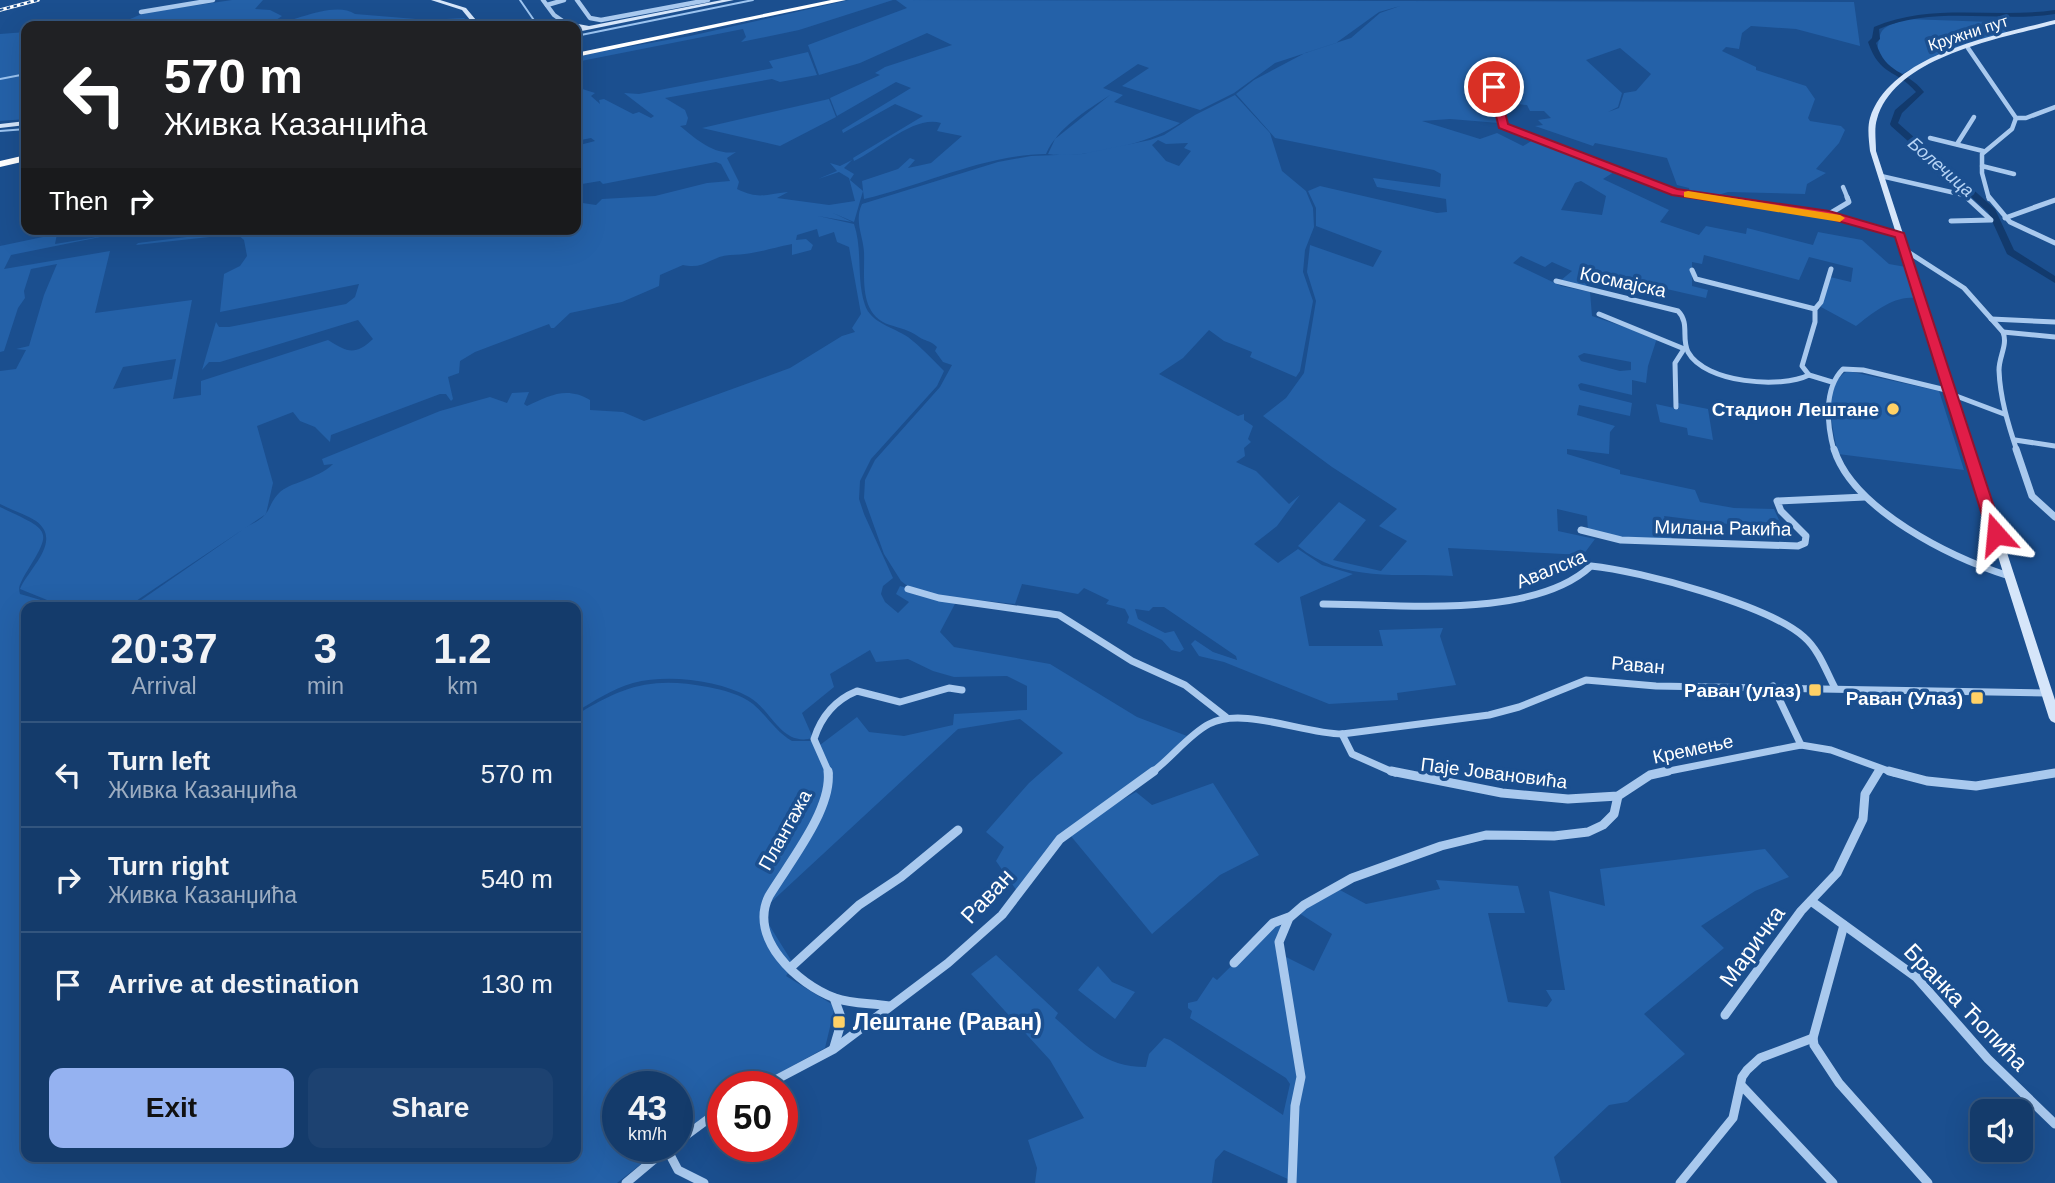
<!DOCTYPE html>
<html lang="en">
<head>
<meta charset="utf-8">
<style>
	:root { --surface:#143b6b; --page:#1d4271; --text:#f1f3f6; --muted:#9dadc1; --line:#33557e; --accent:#95b2f1 }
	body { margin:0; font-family:Helvetica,sans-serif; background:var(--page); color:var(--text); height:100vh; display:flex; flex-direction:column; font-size:26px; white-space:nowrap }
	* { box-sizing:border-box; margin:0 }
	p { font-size:23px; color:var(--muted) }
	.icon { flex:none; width:38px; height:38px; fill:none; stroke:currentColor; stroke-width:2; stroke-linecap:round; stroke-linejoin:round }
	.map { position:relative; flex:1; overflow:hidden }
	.panel { position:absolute; left:21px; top:602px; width:560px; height:560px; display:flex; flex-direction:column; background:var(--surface); border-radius:14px; box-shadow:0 7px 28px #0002,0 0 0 2px var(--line) }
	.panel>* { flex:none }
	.guide { position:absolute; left:21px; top:21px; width:560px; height:214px; border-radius:14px; box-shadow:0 7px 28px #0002,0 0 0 2px var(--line); background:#202124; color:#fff; overflow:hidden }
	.controls { position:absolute; left:1970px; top:1099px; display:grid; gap:14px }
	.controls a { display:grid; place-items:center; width:63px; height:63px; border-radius:14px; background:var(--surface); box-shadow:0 7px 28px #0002,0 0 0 2px var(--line); font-size:35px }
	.speed { position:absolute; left:602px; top:1071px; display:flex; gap:14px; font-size:35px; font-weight:700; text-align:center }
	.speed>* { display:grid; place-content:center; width:91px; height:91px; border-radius:50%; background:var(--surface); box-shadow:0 7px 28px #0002,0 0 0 2px var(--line); line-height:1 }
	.speed small { font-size:18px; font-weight:400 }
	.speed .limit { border:10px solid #d22; background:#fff; color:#111 }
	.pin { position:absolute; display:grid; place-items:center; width:60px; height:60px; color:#fff; margin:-30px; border:4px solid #fff; border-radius:50%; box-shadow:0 2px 7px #0007 }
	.me { position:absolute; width:77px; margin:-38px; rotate:342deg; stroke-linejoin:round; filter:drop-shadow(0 0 5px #0008) }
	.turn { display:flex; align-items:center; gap:24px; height:147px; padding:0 28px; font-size:32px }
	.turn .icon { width:91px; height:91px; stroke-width:2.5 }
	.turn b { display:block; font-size:49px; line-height:60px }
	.then { display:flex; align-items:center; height:66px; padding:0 28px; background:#0003; gap:14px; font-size:26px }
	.eta { display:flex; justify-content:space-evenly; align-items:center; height:119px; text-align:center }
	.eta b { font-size:42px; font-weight:700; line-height:49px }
	.action { display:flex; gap:14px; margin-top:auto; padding:14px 28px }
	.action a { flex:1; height:80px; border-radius:14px; background:var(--accent); color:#111; font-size:28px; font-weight:700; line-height:80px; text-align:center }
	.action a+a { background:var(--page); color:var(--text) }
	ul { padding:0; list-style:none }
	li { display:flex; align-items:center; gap:21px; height:105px; padding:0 28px; border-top:2px solid var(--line) }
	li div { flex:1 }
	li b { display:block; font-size:26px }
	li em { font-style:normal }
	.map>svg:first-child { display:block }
</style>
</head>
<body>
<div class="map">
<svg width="2055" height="1183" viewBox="0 0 2055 1183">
	<rect width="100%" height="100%" fill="#1b4f8f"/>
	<!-- green -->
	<g fill="#2461a8" fill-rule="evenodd">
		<path d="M232,0H263L255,9L270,10L282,16L267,26C292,23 334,0 355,14L428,20L464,18L473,26H114L144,13Z"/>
		<polygon points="849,0 893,0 799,30 741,42 746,37 743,29 576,62 576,56 690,36"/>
		<path d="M896,0L1854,2L1860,46L1796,29L1751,26L1742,33L1739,49L1726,47L1722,51L1756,67V70L1806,86L1815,99L1808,118L1810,121L1841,126L1845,130L1839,143L1816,169L1826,173L1807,184L1805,194L1728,192L1711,197L1690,194L1689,188L1677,185L1667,158L1595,143L1593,146L1535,126L1543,125L1538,120L1551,118L1544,111H1530L1527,105L1517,104L1514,100L1498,99L1499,123L1450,119L1422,121L1480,139L1497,133L1523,146L1533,140L1603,167L1614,172L1603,179L1669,210L1660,222L1699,235L1706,226L1746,234L1747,228L1813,245L1818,232L1862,240L1889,264L1906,267L1915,298C1894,295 1871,314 1856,326L1821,307L1830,277L1851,282L1853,268L1809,257L1799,280L1704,255L1702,264L1692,262V286L1708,290L1706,298L1636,282L1635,284L1599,277V284L1587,282L1586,289L1560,281L1572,271L1552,262L1545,267L1521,256L1513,263L1561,286L1590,292L1592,316L1657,338L1648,366L1646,383L1632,380V395L1581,383L1578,385L1580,390L1632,403L1630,416L1579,405L1577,415L1615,426L1610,432L1609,454L1567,449V454L1620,470V474L1695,490L1700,502L1734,508L1774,509L1784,531L1664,516L1673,542L1621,539L1588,531L1587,516L1557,509L1558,531L1595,539L1583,555L1448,548L1453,576C1399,573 1343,583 1298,546L1339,502L1366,520L1333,560L1381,571L1407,541L1379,526L1397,509L1332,467L1263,416L1286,398L1304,373L1316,301L1307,272L1310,245L1373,267L1382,251L1316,226V208L1308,191L1320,186L1437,213L1447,212L1446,199L1377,187L1373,178L1440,187L1441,174L1434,170L1275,138L1236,94L1254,80L1305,53L1351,38L1380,13L1400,6L1379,12L1336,43L1275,63L1234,93L1200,110L1122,86L1149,68L1138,64L1103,88L1123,95L1114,102L1180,123C1154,142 1081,160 1048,154L1055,139L1110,95C1086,111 1058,127 1046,154C983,155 925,185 864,199L862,181L898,169L910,158L915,160L908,168L931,163L962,136L937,131L941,123C914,115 880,149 854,161L853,158L923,116L895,104L843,133L842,130L911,88L896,82L837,116L830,98L880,75L875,73L885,67L952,45L927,33L860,63L819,75L808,45L907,8ZM1620,48L1651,74L1636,91L1624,93L1619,108L1608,112L1618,107L1622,93L1586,60ZM1581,181L1606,196L1602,215L1561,210L1575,183ZM1584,353L1631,362V370L1620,371L1581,361L1578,356Z"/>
		<path d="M1907,19L1992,22L2008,33L1939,55L1898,76L1877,54C1880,26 1881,28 1907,19Z"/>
		<polygon points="26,32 26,119 0,121 0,34"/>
		<path d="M808,52L817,75L780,82L772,79L665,98L685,110L688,118L686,125L680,126C695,138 714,156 736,152L727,158L739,182L737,189C760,200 765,194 788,192L777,198L829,205L855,201L849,178L839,172L818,179L837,171L830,163L840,166L852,160L844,168L854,174L850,180L863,191L854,222L833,213L852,222L818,216L854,224C863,251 856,278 865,305C871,323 893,327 908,337C921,347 932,359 944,371L937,386L871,459L860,481L859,499L864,514L893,578L883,586L881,594L885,602L898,613L909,602L896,594L900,586L956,602L940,632L954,647L1050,664L1137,717L1187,736L1165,759L1058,837L1017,891L996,861L1004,847L986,832L1029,783L1063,753L1020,719L958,729L769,904L766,920L794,965L786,976L835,1006L825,1048L754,1087H723V1104L677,1136V1087H618V1146H664L617,1183H0V507C53,532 53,529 23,578C20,585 18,587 20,594L65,607H26V1157H576V715C623,686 652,676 708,687C723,690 740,694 753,704C767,716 776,732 792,741H812L820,745L857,717L869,732L904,736L953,725L954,714L1027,710V686L1007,676L954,677L933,671L908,659L876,662L870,650L830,674L834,687L802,713L813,738C781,747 772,710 749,697C718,680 668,674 633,683C612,689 594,701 576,712V607H131L248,526C274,514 266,506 279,493C288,483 318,479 333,464L324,465L322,459L440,411L490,397L507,403L512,393L529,392L524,404L527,406C549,396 566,386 590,400V410L623,412L644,421L790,368L842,336L855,332L852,328L861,314L849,247L837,242L834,232L819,237L817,229L797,235L796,240L806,239L813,245L811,250L792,255V244C767,249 757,254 730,255C711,256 705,270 683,265L660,275L659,286L622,302L570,313L554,328H551L549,324L475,352L460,361L459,373L448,377L453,399L451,401L446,394H440L331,435L330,442L315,427L300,421L293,412L257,426L273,483L266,514L127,607L57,604L20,589C29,568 63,541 36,521C25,514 11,510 0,504V371L16,369L26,350L16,349L29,346L44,295L57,264L31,269L24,291L25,298L18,308L4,351L0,352V246L57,234L55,244L110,235L11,255L4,269L110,251L95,313L192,300L173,399L201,395V381L328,340C347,352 355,356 373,339L358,320L220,362H209L202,370L216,322L219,327H229L346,304L355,297L359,284L220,312L224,274L240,266L247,256L244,240L237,234L136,245L138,243L211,234L210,229H576V202L596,205L602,199L655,196L707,183L730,181L721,164L716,162L603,184L600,181L576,185V146L595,141L591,138L576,141V87L595,93L591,96L600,104L599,100L604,99L633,114L639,112L651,118L654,116L624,93L639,94L773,68L769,61ZM176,359L172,379L113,389L123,367Z"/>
		<path d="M1235,95L1270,133L1282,171L1306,191L1313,208L1314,227L1305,250L1303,272L1313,301L1300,371L1296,377L1250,357L1252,352L1224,341L1209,330L1183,358L1159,374L1238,416L1244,414V420L1253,426L1248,439L1251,442L1244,448L1245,456L1236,462L1256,471L1289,504L1300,495L1277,526L1254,544L1278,563L1298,549L1322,565L1353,574L1300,597L1309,646H1383L1379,630L1443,628L1440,636L1456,685L1397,693L1398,700L1329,704L1224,662L1199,656L1191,644L1195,640L1213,652L1237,660L1236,656L1164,607H1153L1149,611L1135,609L1138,619L1165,633L1174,631L1184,649L1180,652L1171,650L1162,640L1127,623L1129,617L1125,609L1106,604L1109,600L1084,588L1078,594L1022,584L1015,604L940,596L910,588L901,581L884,554L864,498L865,480L875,460L940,387L952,365L943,362L935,351L937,347C930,340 924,341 919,337C907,329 902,329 890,325C858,315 865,277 864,252C863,235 854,221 862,204L998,162L1031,156L1082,154L1150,140L1164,135L1195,115ZM1158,140L1166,144L1188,143L1184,148L1191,151L1179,166L1166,161L1152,145Z"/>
		<polygon points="829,99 836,117 780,146 702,128"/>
		<path d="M1848,371L1939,391L1964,470L1838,454C1833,430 1821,384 1848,371Z"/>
		<polygon points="1678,403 1708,409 1713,440 1688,435 1687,428 1660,422 1656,404 1679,409"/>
		<polygon points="1213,783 1259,855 1220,875 1152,934 1070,835 1095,815 1136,792 1152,805"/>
		<polygon points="1765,849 1789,877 1755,891 1701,926 1724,948 1644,1014 1685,1054 1627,1102 1609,1105 1554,1157 1561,1183 1295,1183 1297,1107 1302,1077 1282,955 1314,971 1332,934 1299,913 1338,889 1366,904 1440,889 1436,880 1518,886 1525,913 1488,913 1508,1002 1547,1007 1552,1000 1546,990 1565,990 1549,891 1605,906 1600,869"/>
		<path d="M1275,923L1281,927L1277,941L1299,1076L1290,1180L1224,1150L1215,1160L1212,1183H1035L1037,1168L1028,1140L1084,1118L1050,1060L971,974L996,955L1058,1013L1055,1018C1085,1044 1103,1067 1146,1067L1149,1054L1164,1038L1170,1040L1283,1115L1290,1084L1286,1078L1190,1018L1192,1011L1188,1008V1003L1197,1001L1213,977L1217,980Z"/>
		<polygon points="1098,966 1112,982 1135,992 1115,1019 1078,990"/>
	</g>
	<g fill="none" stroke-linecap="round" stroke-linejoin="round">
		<!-- stream -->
		<g stroke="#9cc4f0" stroke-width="2">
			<polyline points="520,0 538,26"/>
			<polyline points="514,26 537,25"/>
			<polyline points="576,36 753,0"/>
			<polyline points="0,79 26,74"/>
			<polyline points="0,131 26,129"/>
		</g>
		<!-- river -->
		<path fill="#123a6d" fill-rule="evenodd" d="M2055,10V14C1997,23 1935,5 1879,29L1880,39L1876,43C1886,75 1906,69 1924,92L1902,113L1898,123L1995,209L2014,250L2055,276V283L2007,254L1988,212L1891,126L1890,124L1895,110L1916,92C1897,69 1880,77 1868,42L1872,38L1874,27C1932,2 1994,19 2055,10Z"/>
		<!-- street-far3 -->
		<g stroke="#a9c9ee" stroke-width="4.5">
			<polyline points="543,0 554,15 567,24"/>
			<polyline points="577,0 590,18 601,20 708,0"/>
			<polyline points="547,5 564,0"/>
			<polyline points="141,12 213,0"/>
			<polyline points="1968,48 2016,118"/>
			<polyline points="1498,85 1494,87 1503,126 1663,189 1728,199"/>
			<polyline points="2016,118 2026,118 2055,107"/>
			<polyline points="1930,138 1983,151"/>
			<polyline points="1957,144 1974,117"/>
			<polyline points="1982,166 2014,174"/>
			<polyline points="1881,176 1964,195 1968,199"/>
			<polyline points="1843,187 1848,199"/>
			<polyline points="1989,199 1982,173 1982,154 2012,129 2016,118"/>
		</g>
		<!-- street-far2 -->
		<g stroke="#a9c9ee" stroke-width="5">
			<polyline points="1717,197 1824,213 1900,235"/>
			<polyline points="1989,197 2010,222 2055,243"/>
			<polyline points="1829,214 1849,202 1847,197"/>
			<polyline points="2005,218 2055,200"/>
			<polyline points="1951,221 1991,220 1966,197"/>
			<path d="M1905,250L1964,288L2003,332C2008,345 1999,356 1999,370C2000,398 2008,424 2017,451"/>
			<polyline points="1831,269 1821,302 1815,309 1815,322 1802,366 1809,375 1832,382"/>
			<polyline points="1692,270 1696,279 1815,309"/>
			<path d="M1556,281L1678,311C1690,323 1681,338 1688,352C1705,383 1781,389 1809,375"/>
			<polyline points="1599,314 1682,348"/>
			<polyline points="1991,319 2055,322"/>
			<polyline points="2003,332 2055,337"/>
			<polyline points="1951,394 2004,414"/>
			<polyline points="1676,407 1675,363 1684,349"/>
			<polyline points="2015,440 2055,446"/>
			<path d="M1834,451C1827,426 1823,389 1843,369L1863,370L1950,391"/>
		</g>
		<!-- street-far1 -->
		<g stroke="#a9c9ee" stroke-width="7">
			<path d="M1834,449C1853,510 1952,558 2009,576"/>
			<polyline points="2016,449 2032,496 2055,517"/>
			<polyline points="1581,530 1621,540 1798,546 1805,543 1806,536 1781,511 1777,501 1865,497"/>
			<polyline points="908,589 939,598 1059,615 1132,661 1185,685 1226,717"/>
			<path d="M1323,604C1399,604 1533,620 1591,566C1641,571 1768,605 1804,637C1819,650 1826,671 1835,688"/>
			<polyline points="1773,686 1801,745"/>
			<polyline points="1342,734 1352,754 1395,773"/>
			<path d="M829,773L814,739C821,717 835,700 857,691L900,702L949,688L962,690"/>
			<path d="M1151,773C1171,759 1188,735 1209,724C1242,706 1304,734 1342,734L1489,715L1519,707L1586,680L1656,686L2047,693"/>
			<polyline points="1659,773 1801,745 1831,750 1894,773"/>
			<polyline points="1878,773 1880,770"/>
		</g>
		<!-- street -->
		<g stroke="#a9c9ee" stroke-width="9">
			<path d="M828,771C833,809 788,864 769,896C748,938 797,984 835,998C852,1004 871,1003 889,1006"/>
			<polyline points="1391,771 1502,793 1568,799 1618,796 1650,775 1668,771"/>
			<polyline points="1889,771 1927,781 1976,786 2055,773"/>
			<polyline points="1811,901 1916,977 1988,1059 2055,1124"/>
			<polyline points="1844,925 1813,1038 1814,1045 1839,1083 1928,1183"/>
			<polyline points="1234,963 1273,923 1289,917"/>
			<polyline points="790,968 859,905 901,877 958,830"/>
			<polyline points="834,998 842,1020 834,1047"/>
			<polyline points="1725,1015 1801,911 1837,873 1863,819 1865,794 1879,771"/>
			<polyline points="1742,1086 1833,1183"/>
			<polyline points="762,1087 834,1049 948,963 1002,915 1060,839 1154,771"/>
			<polyline points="677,1142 723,1108"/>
			<polyline points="667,1149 678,1170 704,1183"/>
			<polyline points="626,1183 670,1146"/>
			<polyline points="1292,1183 1295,1106 1301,1077 1279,942 1289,918 1304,905 1352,878 1441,846 1486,835 1554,836 1588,832 1603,825 1614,814 1618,796"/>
			<polyline points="1680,1183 1733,1118 1742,1077 1747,1070 1760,1058 1813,1038"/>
		</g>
		<!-- secondary -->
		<g fill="#d6e6fa" fill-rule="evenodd">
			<polygon points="431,0 440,0 466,8 481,26 475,26 462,10"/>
			<polygon points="722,0 734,0 577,32 576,29 582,27 551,26 567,22 589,26"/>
			<path d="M2055,20V24C2001,38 1895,56 1877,119C1874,128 1876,141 1876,151L2055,700V723L2051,721L2049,718L1870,151C1869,141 1867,128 1870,118C1891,53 1997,35 2055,20Z"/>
			<polygon points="26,121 26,125 0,128 0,124"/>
		</g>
		<!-- highway -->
		<g fill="#fff" fill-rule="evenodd">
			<polygon points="831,0 846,0 576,57 576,53"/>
			<polygon points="26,155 26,161 0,167 0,161"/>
		</g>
		<!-- rail casing -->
		<g stroke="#fff" stroke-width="3.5">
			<polyline id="rail" points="0,10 38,0"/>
		</g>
		<!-- rail -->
		<use href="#rail" stroke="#1b4f8f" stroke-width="2" stroke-dasharray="3.5" stroke-linecap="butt"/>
	</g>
	<!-- route -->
	<polygon fill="#e11d48" stroke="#92132f" stroke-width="2" points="1494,84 1499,87 1508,124 1677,189 1829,211 1904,233 2003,534 2001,538 1996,539 1988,534 1895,237 1827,218 1672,195 1499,128 1489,87"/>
	<!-- slow -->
	<polygon fill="#f59e0b" points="1688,191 1840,215 1845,218 1840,222 1684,197 1684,192"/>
	<!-- markers -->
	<g fill="#ffd166" stroke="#1b4f8f" stroke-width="2.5">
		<circle cx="1893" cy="409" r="7"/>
		<rect x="1808" y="683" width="14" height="14" rx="3.5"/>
		<rect x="1970" y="691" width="14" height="14" rx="3.5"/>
		<rect x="832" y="1015" width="14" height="14" rx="3.5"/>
	</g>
	<g text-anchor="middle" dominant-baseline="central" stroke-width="7" stroke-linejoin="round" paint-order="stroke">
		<!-- far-street labels -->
		<g font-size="16" fill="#fff" stroke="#1b4f8f">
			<text transform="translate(1968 33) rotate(-18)">Кружни пут</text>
		</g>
		<!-- far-water labels -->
		<g font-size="18" font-style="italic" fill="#b5d3f5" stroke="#1b4f8f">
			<text transform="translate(1941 167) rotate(41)">Болечица</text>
		</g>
		<!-- street labels -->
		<g font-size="19" fill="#fff" stroke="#1b4f8f">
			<text transform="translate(1623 282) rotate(12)">Космајска</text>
			<text transform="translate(1723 528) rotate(1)">Милана Ракића</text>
			<text transform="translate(1551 569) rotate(-22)">Авалска</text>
			<text transform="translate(1638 665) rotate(5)">Раван</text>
			<text transform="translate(1693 749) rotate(-12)">Кремење</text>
			<text transform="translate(1494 773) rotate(7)">Паје Јовановића</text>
			<text transform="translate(785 830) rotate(-61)">Плантажа</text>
		</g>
		<!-- poi labels -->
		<g font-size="19" font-weight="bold" fill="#fff" stroke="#1b4f8f" text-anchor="end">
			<text x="1879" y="409">Стадион Лештане</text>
			<text x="1801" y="690">Раван (улаз)</text>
			<text x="1963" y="698">Раван (Улаз)</text>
		</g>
		<!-- near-street labels -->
		<g font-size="23" fill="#fff" stroke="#1b4f8f">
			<text transform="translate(987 896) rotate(-47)">Раван</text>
			<text transform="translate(1752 946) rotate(-54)">Маричка</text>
			<text transform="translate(1966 1007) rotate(46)">Бранка Ћопића</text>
		</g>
		<!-- near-poi labels -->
		<g font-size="23" font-weight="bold" fill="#fff" stroke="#1b4f8f" text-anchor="start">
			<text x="853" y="1022">Лештане (Раван)</text>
		</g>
	</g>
</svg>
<div class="controls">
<a><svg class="icon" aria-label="sound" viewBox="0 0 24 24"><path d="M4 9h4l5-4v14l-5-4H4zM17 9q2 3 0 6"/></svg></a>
</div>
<div class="speed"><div>43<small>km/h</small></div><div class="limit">50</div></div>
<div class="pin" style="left:1494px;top:87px;background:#d93025"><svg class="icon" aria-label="arrive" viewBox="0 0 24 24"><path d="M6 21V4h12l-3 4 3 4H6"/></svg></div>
<svg class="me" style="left:1996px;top:534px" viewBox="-20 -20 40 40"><path d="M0-17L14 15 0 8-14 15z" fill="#e11d48" stroke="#fff" stroke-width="4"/></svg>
<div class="guide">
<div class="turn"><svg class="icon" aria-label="left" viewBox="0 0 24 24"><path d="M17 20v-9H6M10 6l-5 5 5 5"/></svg><div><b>570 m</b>Живка Казанџића</div></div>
<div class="then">Then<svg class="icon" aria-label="right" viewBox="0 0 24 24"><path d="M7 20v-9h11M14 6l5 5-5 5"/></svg></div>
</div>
<section class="panel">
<div class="eta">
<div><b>20:37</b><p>Arrival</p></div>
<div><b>3</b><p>min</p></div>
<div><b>1.2</b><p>km</p></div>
</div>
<ul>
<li><svg class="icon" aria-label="left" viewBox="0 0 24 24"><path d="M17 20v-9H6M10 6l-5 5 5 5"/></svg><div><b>Turn left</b><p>Живка Казанџића</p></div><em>570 m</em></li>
<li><svg class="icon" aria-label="right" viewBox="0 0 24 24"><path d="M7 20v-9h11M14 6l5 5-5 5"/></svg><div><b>Turn right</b><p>Живка Казанџића</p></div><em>540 m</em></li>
<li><svg class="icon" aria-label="arrive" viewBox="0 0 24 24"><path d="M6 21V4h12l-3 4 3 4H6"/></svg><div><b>Arrive at destination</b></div><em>130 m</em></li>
</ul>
<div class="action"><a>Exit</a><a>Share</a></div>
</section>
</div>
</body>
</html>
